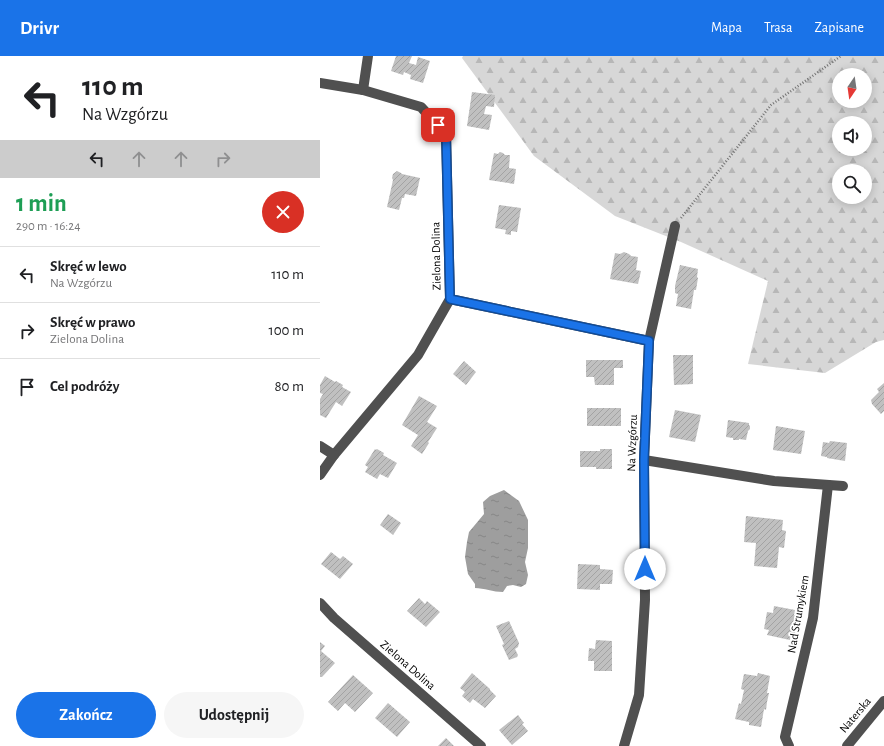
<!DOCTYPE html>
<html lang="pl">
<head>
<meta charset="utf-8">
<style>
	:root { --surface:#fff; --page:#f6f6f6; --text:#202124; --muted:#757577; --line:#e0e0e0; --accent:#1a73e8 }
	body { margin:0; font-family:"Alegreya Sans",sans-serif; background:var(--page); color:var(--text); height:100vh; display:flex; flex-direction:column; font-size:15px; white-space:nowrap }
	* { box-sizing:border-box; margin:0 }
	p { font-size:13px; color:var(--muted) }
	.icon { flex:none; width:22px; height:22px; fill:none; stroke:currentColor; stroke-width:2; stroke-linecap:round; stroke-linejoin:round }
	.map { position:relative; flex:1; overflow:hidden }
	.panel { display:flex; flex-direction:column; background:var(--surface); width:320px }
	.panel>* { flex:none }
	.banner { background:#fff; color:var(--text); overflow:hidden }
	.needle { width:26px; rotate:193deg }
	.fabs { position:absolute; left:512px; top:12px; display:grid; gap:8px }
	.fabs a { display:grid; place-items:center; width:40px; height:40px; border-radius:50%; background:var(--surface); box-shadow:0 2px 10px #0003; font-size:20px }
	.pin { position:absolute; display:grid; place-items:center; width:34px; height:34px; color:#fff; margin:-17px; border-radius:8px; box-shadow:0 2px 6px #0006 }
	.me { position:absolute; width:44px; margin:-22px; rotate:0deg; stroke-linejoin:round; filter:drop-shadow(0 0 3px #0008) }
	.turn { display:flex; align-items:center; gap:14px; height:84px; padding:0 16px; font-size:18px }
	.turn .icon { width:52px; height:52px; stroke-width:2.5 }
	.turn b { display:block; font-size:28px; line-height:34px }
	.lanes { display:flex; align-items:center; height:38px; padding:0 16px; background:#0003; justify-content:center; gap:20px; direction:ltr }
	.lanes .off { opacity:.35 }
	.round { display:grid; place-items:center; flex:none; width:42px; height:42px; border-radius:21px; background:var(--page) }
	.headline { display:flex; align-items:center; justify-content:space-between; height:68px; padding:0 16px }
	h1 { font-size:24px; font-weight:600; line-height:30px; color:#1e9e55 }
	.action { display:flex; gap:8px; margin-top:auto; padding:8px 16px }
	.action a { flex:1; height:46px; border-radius:24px; background:var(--accent); color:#fff; font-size:16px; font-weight:600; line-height:46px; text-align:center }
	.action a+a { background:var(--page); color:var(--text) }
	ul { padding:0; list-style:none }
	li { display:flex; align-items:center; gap:12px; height:56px; padding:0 16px; border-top:1px solid var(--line) }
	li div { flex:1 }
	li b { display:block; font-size:15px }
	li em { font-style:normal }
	header { display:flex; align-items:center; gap:24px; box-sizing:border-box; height:56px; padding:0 20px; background:var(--accent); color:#fff }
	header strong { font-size:19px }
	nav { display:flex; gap:22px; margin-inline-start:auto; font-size:14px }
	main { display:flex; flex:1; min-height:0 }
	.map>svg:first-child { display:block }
</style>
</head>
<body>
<header>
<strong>Drivr</strong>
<nav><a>Mapa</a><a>Trasa</a><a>Zapisane</a></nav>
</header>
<main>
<section class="panel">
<div class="banner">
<div class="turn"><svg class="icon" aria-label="left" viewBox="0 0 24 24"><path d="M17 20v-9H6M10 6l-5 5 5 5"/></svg><div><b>110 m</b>Na Wzgórzu</div></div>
<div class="lanes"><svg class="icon" aria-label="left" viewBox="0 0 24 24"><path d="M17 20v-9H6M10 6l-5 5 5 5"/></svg><svg class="icon off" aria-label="ahead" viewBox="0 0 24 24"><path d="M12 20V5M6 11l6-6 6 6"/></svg><svg class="icon off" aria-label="ahead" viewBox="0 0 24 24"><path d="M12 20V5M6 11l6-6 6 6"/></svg><svg class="icon off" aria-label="right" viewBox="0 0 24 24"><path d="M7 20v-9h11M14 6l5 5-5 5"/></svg></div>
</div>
<div class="headline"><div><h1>1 min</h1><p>290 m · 16:24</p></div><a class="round" style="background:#d93025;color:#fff"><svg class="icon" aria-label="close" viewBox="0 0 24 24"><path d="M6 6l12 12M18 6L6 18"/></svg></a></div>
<ul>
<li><svg class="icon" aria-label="left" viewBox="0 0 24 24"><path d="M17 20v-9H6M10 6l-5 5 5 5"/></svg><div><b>Skręć w lewo</b><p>Na Wzgórzu</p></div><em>110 m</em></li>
<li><svg class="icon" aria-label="right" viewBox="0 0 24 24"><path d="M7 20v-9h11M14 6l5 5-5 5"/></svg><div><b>Skręć w prawo</b><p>Zielona Dolina</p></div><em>100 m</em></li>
<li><svg class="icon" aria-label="arrive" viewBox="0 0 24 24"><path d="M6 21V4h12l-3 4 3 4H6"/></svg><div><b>Cel podróży</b></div><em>80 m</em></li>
</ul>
<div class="action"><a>Zakończ</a><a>Udostępnij</a></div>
</section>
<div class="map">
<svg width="564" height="690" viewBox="0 0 564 690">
	<defs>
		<pattern id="forest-firs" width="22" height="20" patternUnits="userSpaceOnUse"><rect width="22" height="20" fill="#d7d7d7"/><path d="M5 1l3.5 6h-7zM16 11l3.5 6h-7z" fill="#b7b7b7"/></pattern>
		<pattern id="water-ripples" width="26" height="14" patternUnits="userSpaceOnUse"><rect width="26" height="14" fill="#9e9e9e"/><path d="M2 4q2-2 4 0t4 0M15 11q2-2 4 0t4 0" fill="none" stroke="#868686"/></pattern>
		<pattern id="building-hatch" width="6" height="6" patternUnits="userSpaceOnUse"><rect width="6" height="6" fill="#c0c0c0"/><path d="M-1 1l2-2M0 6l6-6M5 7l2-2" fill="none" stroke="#a3a3a3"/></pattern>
	</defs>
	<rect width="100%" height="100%" fill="#fff"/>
	<!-- forest -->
	<path fill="url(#forest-firs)" fill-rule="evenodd" d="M143,0H564V284L556,286L505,317L428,308L448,225L361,186L295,160L214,100L142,2ZM519,19H545V45H519ZM519,67H545V93H519ZM519,115H545V141H519Z"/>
	<!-- water -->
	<path fill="url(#water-ripples)" d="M184,434L199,445L208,464V492L205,506L208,519L206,528L201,531L193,529L187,530L183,536C173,536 164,532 155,532V528L148,518L145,501L147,486L149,476L164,458L163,446L170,440Z"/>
	<!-- building -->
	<g fill="url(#building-hatch)">
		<polygon points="76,0 92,0 89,7 96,9 98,1 110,5 103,27 90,23 91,19 84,16 83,19 71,15"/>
		<polygon points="152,36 175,39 174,51 166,50 164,58 172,59 169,74 147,70"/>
		<polygon points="180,96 183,97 185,99 190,99 189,112 196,113 194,128 169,124 174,97 178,98"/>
		<polygon points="77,115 81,117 82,118 100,122 96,140 85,138 84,142 82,142 79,154 67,151 73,124 72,122 73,118"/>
		<polygon points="179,149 201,152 197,176 191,175 191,179 185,178 186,174 175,172"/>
		<polygon points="304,196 309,198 311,200 318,201 316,214 321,215 318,228 290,223 295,197 300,198"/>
		<polygon points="360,209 378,213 377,221 378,222 376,234 374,234 371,253 356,250 358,238 355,237 355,230"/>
		<polygon points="353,299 373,299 373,328 354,329"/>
		<polygon points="266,304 303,304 303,312 294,312 294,329 275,329 274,321 266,321"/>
		<polygon points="144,305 156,316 146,329 133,318"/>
		<polygon points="5,320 15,326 16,325 23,329 22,331 31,336 22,350 16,346 6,362 0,359 0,343 3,338 0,337 0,329"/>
		<polygon points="564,327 564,355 561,358 552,348 551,344 559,336 557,333"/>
		<polygon points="99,340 117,350 107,366 117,372 108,386 109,387 102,398 91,390 98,379 82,369"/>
		<rect x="267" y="352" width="34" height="18"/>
		<polygon points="355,354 381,359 375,386 349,381"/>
		<polygon points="408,364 429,367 429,369 430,370 430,373 428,375 426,384 419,383 419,384 413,384 413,382 406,381"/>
		<polygon points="456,370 485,375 481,398 453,394"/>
		<polygon points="510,385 527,387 525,405 507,402 507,401 501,400 503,386 509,387"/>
		<polygon points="55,393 56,394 57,393 64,397 63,399 77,407 68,422 60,418 57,423 45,416 48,411 45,409"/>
		<polygon points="280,393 292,393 292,413 276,413 276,411 260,411 260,395 280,395"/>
		<polygon points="68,458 81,467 73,479 60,469"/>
		<polygon points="426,460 463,464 462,474 466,475 464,492 459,491 457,512 434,510 436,487 424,486"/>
		<polygon points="11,496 20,503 23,500 33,508 20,523 1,508"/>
		<polygon points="258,508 280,509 280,513 293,514 292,528 280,528 280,534 257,533"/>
		<polygon points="99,542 105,548 107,545 120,556 106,571 87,555"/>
		<polygon points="454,550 475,554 474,559 478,560 475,577 471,577 470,584 447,579 449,574 444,573 447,556 453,557"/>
		<polygon points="189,565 199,587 198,591 195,593 198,599 197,601 189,604 182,589 184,588 176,570"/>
		<polygon points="276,584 292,585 292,615 274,615 274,605 268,605 269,592 275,593"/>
		<polygon points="0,586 5,590 1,595 15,607 2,621 0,621"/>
		<polygon points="152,617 170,633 170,634 176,640 165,652 153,643 150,647 142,640 145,636 140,632"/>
		<polygon points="438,617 450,620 447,637 449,637 447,646 446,654 444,653 441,671 429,669 429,666 415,663 419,647 421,648 424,634 421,633 424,618 437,620"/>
		<polygon points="33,619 53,637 35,656 25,647 18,655 8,646"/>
		<polygon points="68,647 90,666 77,681 55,662"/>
		<polygon points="198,659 204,667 202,668 208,675 192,689 179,674"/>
		<polygon points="126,682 134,690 118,690"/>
	</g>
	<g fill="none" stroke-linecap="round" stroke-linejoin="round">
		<!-- path -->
		<polyline stroke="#727272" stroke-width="2.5" stroke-dasharray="1 2" stroke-linecap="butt" points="361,162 451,49 521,0"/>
		<!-- minor -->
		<g stroke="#505050" stroke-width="10">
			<polyline points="0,27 43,34 101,51 126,78 130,243 98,299 14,399 0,419"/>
			<polyline points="43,34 48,0"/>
			<polyline points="130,243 329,285 324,404 325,544 319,639 304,690"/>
			<polyline points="329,285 355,170"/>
			<polyline points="0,390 14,399"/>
			<polyline points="324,404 454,425 523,430"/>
			<polyline points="0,547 14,562 161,690"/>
			<polyline points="469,690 465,681 493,562 508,429"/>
			<polyline points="527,690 564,645"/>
		</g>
	</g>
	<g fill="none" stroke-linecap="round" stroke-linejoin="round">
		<!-- route casing -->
		<g stroke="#114b97" stroke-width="10">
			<polyline id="route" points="118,69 126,78 130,243 329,285 324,404 325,513"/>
		</g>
		<!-- route -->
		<use href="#route" stroke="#1a73e8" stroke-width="7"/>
	</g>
	<g text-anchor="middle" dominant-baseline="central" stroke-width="3.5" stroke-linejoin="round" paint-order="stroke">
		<!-- street labels -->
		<g font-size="12" fill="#000" stroke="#fff">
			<text transform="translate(116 200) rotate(-91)">Zielona Dolina</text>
			<text transform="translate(312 387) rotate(-88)">Na Wzgórzu</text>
			<text transform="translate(478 558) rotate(-80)">Nad Strumykiem</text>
			<text transform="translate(88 609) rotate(41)">Zielona Dolina</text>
			<text transform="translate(535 659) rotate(-50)">Naterska</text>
		</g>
	</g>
</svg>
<div class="fabs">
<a><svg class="needle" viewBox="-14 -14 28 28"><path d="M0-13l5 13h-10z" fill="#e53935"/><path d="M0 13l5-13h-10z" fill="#757577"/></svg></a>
<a><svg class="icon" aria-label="sound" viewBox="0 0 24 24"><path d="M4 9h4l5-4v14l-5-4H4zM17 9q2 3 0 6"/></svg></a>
<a><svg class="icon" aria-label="search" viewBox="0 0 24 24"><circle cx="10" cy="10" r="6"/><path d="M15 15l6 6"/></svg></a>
</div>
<div class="pin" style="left:118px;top:69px;background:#d93025"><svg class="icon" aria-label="arrive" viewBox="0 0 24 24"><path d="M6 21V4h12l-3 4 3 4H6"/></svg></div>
<svg class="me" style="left:325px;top:513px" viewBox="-20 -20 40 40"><circle r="19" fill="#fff"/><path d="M0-13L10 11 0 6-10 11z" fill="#1a73e8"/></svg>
</div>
</main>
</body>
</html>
